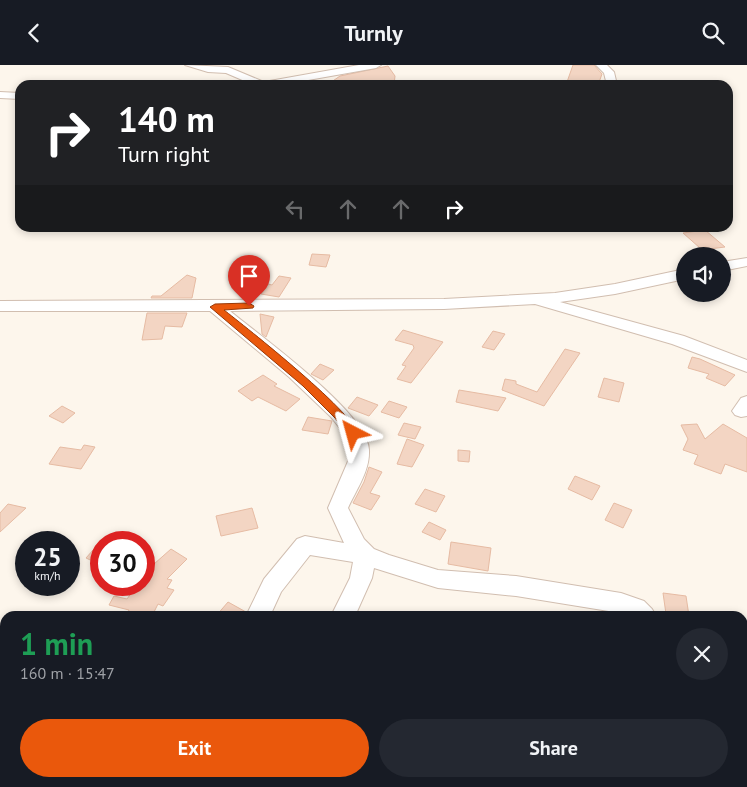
<!DOCTYPE html>
<html lang="en">
<head>
<meta charset="utf-8">
<style>
	:root { --surface:#171b24; --page:#242831; --text:#f1f3f6; --muted:#9ea1a6; --accent:#ea580c }
	body { margin:0; font-family:"PT Sans",sans-serif; background:var(--page); color:var(--text); height:100vh; display:flex; flex-direction:column; font-size:19px; white-space:nowrap }
	* { box-sizing:border-box; margin:0 }
	p { font-size:16px; color:var(--muted) }
	.icon { flex:none; width:28px; height:28px; fill:none; stroke:currentColor; stroke-width:2; stroke-linecap:round; stroke-linejoin:round }
	.map { position:relative; flex:1; overflow:hidden }
	.details { position:absolute; left:0px; top:546px; width:748px; height:176px; display:flex; flex-direction:column; background:var(--surface); border-radius:15px 15px 0 0; box-shadow:0 2px 8px #0003 }
	.details>* { flex:none }
	.top-card { position:absolute; left:15px; top:15px; width:718px; height:152px; border-radius:15px; box-shadow:0 2px 8px #0003; background:#202124; color:#fff; overflow:hidden }
	.fabs { position:absolute; left:676px; top:182px; display:grid; gap:10px }
	.fabs a { display:grid; place-items:center; width:55px; height:55px; border-radius:50%; background:var(--surface); box-shadow:0 2px 8px #0003; font-size:25px }
	.speed { position:absolute; left:15px; top:466px; display:flex; gap:10px; font-size:25px; font-weight:700; text-align:center }
	.speed>* { display:grid; place-content:center; width:65px; height:65px; border-radius:50%; background:var(--surface); box-shadow:0 2px 8px #0003; line-height:1 }
	.speed small { font-size:12px; font-weight:400 }
	.speed .limit { border:8px solid #d22; background:#fff; color:#111 }
	.pin { position:absolute; display:grid; place-items:center; width:42px; height:42px; color:#fff; margin:-51px -21px; border-radius:50% 50% 50% 0; rotate:-45deg; box-shadow:0 0 5px #0007 }
	.pin .icon { rotate:45deg }
	.me { position:absolute; width:55px; margin:-28px; rotate:321deg; stroke-linejoin:round; filter:drop-shadow(0 0 4px #0008) }
	.turn { display:flex; align-items:center; gap:18px; height:105px; padding:0 20px; font-size:22px }
	.turn .icon { width:65px; height:65px; stroke-width:2.5 }
	.turn b { display:block; font-size:35px; line-height:42px }
	.lanes { display:flex; align-items:center; height:48px; padding:0 20px; background:#0003; justify-content:center; gap:25px; direction:ltr }
	.lanes .off { opacity:.35 }
	.round { display:grid; place-items:center; flex:none; width:52px; height:52px; border-radius:26px; background:var(--page) }
	.summary { display:flex; align-items:center; justify-content:space-between; height:85px; padding:0 20px }
	h1 { font-size:30px; font-weight:600; line-height:38px; color:#1e9e55 }
	.cta { display:flex; gap:10px; margin-top:auto; padding:10px 20px }
	.cta a { flex:1; height:58px; border-radius:30px; background:var(--accent); color:#fff; font-size:20px; font-weight:600; line-height:58px; text-align:center }
	.cta a+a { background:var(--page); color:var(--text) }
	header { display:flex; justify-content:space-between; align-items:center; height:65px; padding:0 20px; background:var(--surface); font-size:22px; font-weight:600 }
	.map>svg:first-child { display:block }
</style>
</head>
<body>
<header><svg class="icon" aria-label="back" viewBox="0 0 24 24"><path d="M15 5l-7 7 7 7"/></svg>Turnly<svg class="icon" aria-label="search" viewBox="0 0 24 24"><circle cx="10" cy="10" r="6"/><path d="M15 15l6 6"/></svg></header>
<div class="map">
<svg width="747" height="722" viewBox="0 0 747 722">
	<rect width="100%" height="100%" fill="#fdf6ec"/>
	<!-- building -->
	<g fill="#f3d5c3" stroke="#e6bba3">
		<polygon points="573,0 594,0 602,9 598,20 567,17"/>
		<polygon points="388,1 395,11 394,20 327,20 340,11"/>
		<polygon points="705,165 725,182 709,184 706,182 700,183 683,168"/>
		<polygon points="312,189 330,190 326,202 309,200"/>
		<polygon points="187,210 196,213 192,233 151,233 152,231 161,231"/>
		<polygon points="279,211 291,213 279,232 261,229 268,219 272,220"/>
		<polygon points="147,248 187,248 182,262 165,261 162,274 142,275"/>
		<polygon points="260,249 274,252 266,272 262,269"/>
		<polygon points="403,265 443,277 411,318 397,314 406,301 402,300 414,283 413,280 395,275"/>
		<polygon points="493,266 505,269 494,285 482,282"/>
		<polygon points="565,284 580,288 544,341 502,325 505,314 516,316 516,319 537,327"/>
		<polygon points="692,292 700,294 735,310 725,321 706,313 709,309 688,303"/>
		<polygon points="320,299 334,305 323,315 311,309"/>
		<polygon points="263,310 277,319 274,321 300,334 286,346 258,332 252,336 238,326"/>
		<polygon points="604,313 624,318 619,337 598,332"/>
		<polygon points="459,325 489,330 506,333 498,346 456,337"/>
		<polygon points="357,332 378,340 369,351 348,343"/>
		<polygon points="389,336 407,342 399,353 381,347"/>
		<polygon points="62,341 75,348 63,358 49,351"/>
		<polygon points="308,352 332,356 328,369 302,365"/>
		<polygon points="404,358 421,362 415,374 398,370"/>
		<polygon points="697,359 705,374 723,359 747,373 747,407 725,399 721,409 694,399 698,390 683,385 688,374 681,360"/>
		<polygon points="407,374 424,380 412,402 397,399"/>
		<polygon points="84,380 95,382 81,404 49,399 60,382 81,385"/>
		<polygon points="458,385 470,386 469,397 458,396"/>
		<polygon points="369,402 382,407 370,428 380,431 371,445 353,438 364,417"/>
		<polygon points="575,411 600,421 592,435 568,424"/>
		<polygon points="425,424 445,431 436,447 415,439"/>
		<polygon points="614,438 632,445 623,463 605,455"/>
		<polygon points="8,439 26,443 0,467 0,448"/>
		<polygon points="252,443 258,463 221,471 216,451"/>
		<polygon points="429,457 446,465 440,475 422,467"/>
		<polygon points="101,476 101,500 86,493"/>
		<polygon points="451,477 491,483 488,506 448,499"/>
		<polygon points="171,484 187,494 167,514 172,515 167,523 174,525 163,541 158,539 152,551 126,551 129,545 109,540 114,531 127,534 137,520 144,520 144,495 154,499"/>
		<polygon points="663,528 686,531 689,551 666,549"/>
		<polygon points="228,537 246,547 244,551 216,551"/>
	</g>
	<g fill="none" stroke-linecap="round" stroke-linejoin="round">
		<!-- minor casing -->
		<g stroke="#d1beb0" stroke-width="2">
			<g id="minor">
				<polygon points="185,0 228,2 264,17 359,0 381,0 376,3 280,20 254,20 226,8 208,7"/>
				<polygon points="596,0 607,0 614,7 617,20 607,20 604,8"/>
				<polygon points="0,27 20,28 20,34 0,33"/>
				<polygon points="747,193 747,201 722,206 722,197"/>
				<path d="M685,204V214L615,229L560,237L684,271L747,295V307L672,279L535,239L444,244L230,246C259,270 369,349 369,385C370,406 356,425 348,443L364,474L374,484L389,490L438,505L516,511L621,528L644,536L652,544L656,551H629L621,548L516,531L438,523L374,503L372,513L355,551H331L350,513L353,497L310,490L281,527L270,551H246L264,514L297,474L305,471L344,478L328,443L349,394V378L344,368L331,352L289,312L210,246H0V236L444,234L555,228L615,219Z"/>
				<polygon points="747,331 747,351 741,352 735,350 732,346 741,333"/>
				<polygon points="0,646 5,648 5,675 0,673"/>
				<polygon points="700,718 729,718 731,722 702,722"/>
			</g>
		</g>
		<!-- minor -->
		<use href="#minor" fill="#fff" fill-rule="evenodd"/>
	</g>
	<!-- route -->
	<path fill="#ea580c" stroke="#983908" d="M249,238L254,241L253,243L224,245C242,259 364,355 357,371H349L335,353L303,321L210,242L215,239Z"/>
</svg>
<div class="fabs">
<a><svg class="icon" aria-label="sound" viewBox="0 0 24 24"><path d="M4 9h4l5-4v14l-5-4H4zM17 9q2 3 0 6"/></svg></a>
</div>
<div class="speed"><div>25<small>km/h</small></div><div class="limit">30</div></div>
<div class="pin" style="left:249px;top:241px;background:#d93025"><svg class="icon" aria-label="arrive" viewBox="0 0 24 24"><path d="M6 21V4h12l-3 4 3 4H6"/></svg></div>
<svg class="me" style="left:353px;top:368px" viewBox="-20 -20 40 40"><path d="M0-17L14 15 0 8-14 15z" fill="#ea580c" stroke="#fff" stroke-width="4"/></svg>
<div class="top-card">
<div class="turn"><svg class="icon" aria-label="right" viewBox="0 0 24 24"><path d="M7 20v-9h11M14 6l5 5-5 5"/></svg><div><b>140 m</b>Turn right</div></div>
<div class="lanes"><svg class="icon off" aria-label="left" viewBox="0 0 24 24"><path d="M17 20v-9H6M10 6l-5 5 5 5"/></svg><svg class="icon off" aria-label="ahead" viewBox="0 0 24 24"><path d="M12 20V5M6 11l6-6 6 6"/></svg><svg class="icon off" aria-label="ahead" viewBox="0 0 24 24"><path d="M12 20V5M6 11l6-6 6 6"/></svg><svg class="icon" aria-label="right" viewBox="0 0 24 24"><path d="M7 20v-9h11M14 6l5 5-5 5"/></svg></div>
</div>
<section class="details">
<div class="summary"><div><h1>1 min</h1><p>160 m · 15:47</p></div><a class="round"><svg class="icon" aria-label="close" viewBox="0 0 24 24"><path d="M6 6l12 12M18 6L6 18"/></svg></a></div>
<div class="cta"><a>Exit</a><a>Share</a></div>
</section>
</div>
</body>
</html>
